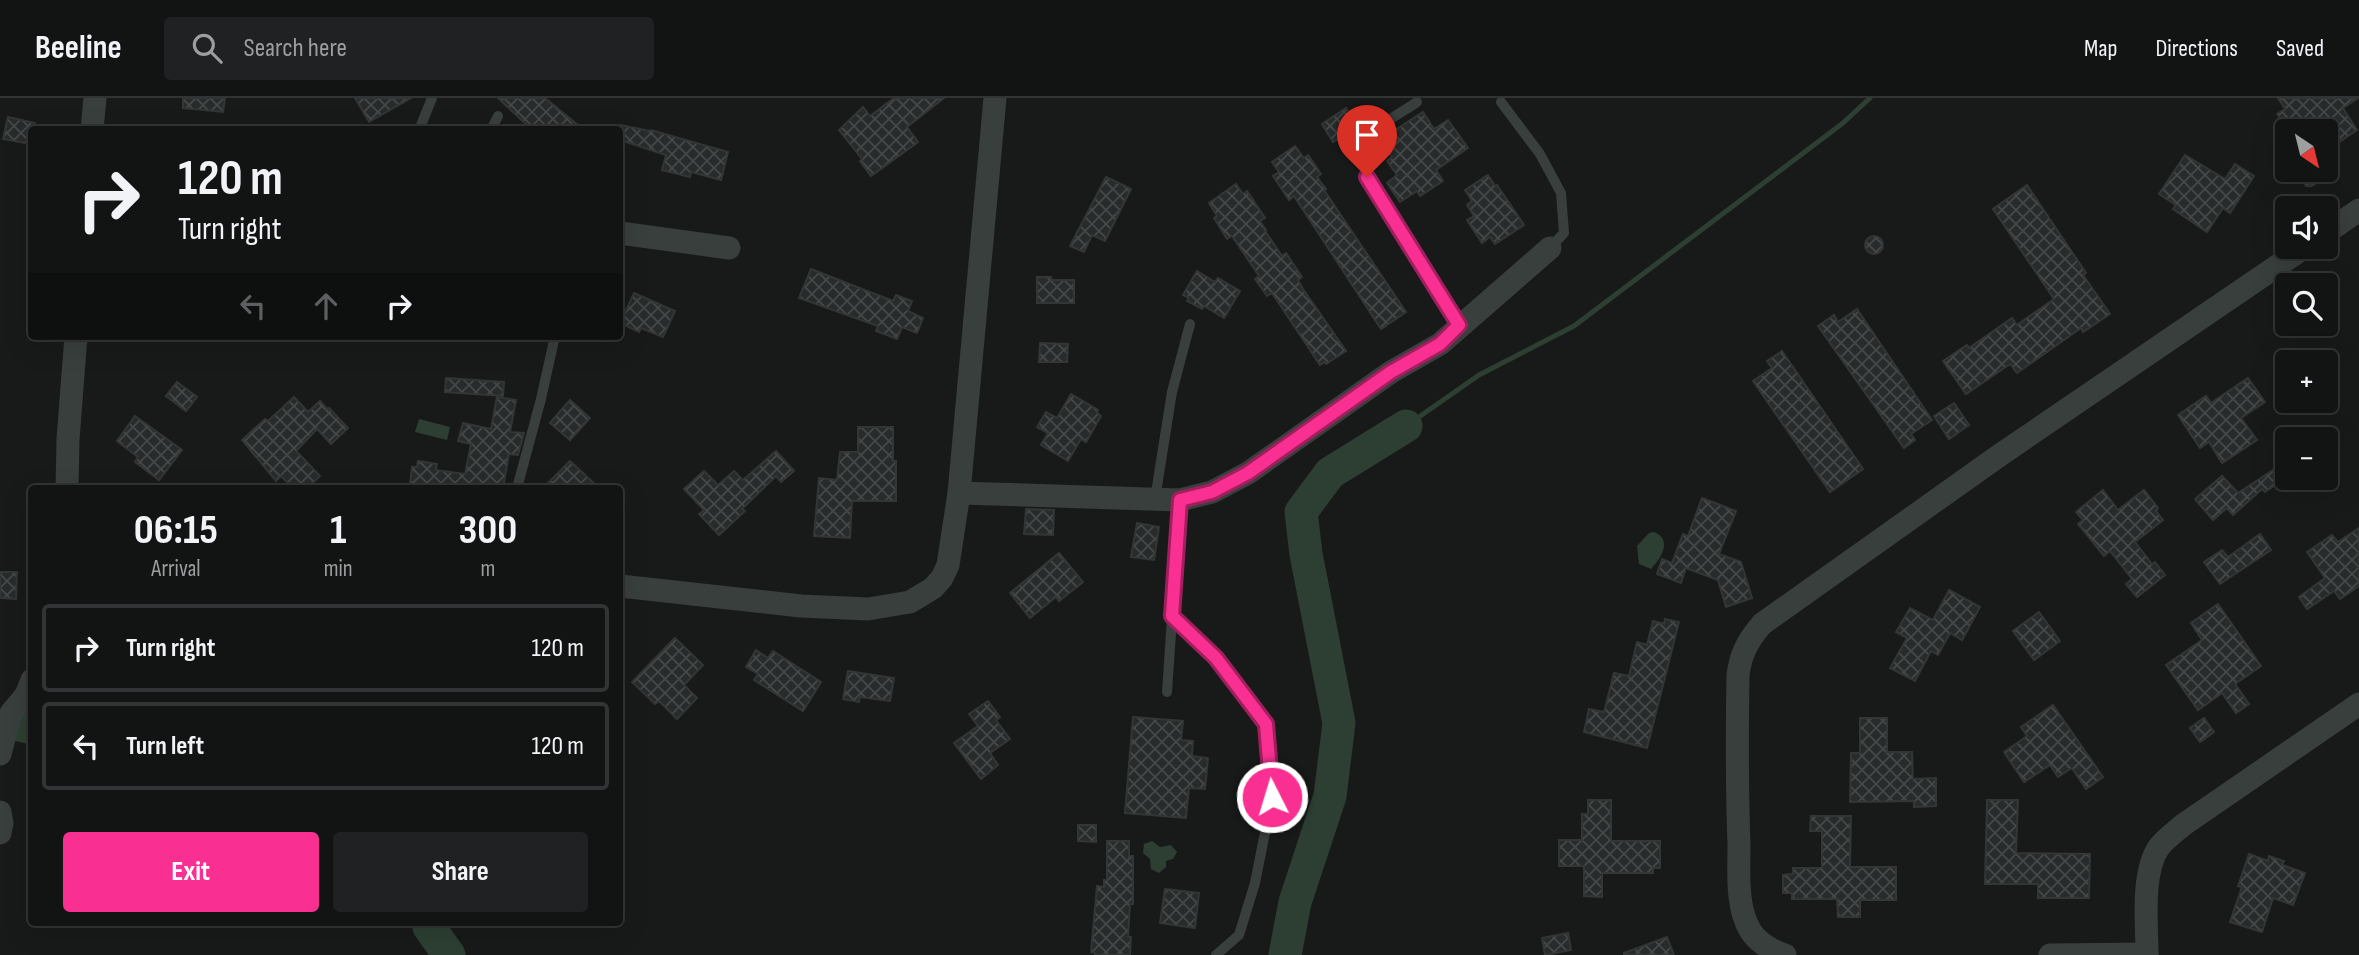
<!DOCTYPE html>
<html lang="en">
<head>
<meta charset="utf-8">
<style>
	:root { --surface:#121414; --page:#1f2122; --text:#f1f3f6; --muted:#9c9ea0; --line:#313334; --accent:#f93091 }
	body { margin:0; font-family:"Sofia Sans Condensed",sans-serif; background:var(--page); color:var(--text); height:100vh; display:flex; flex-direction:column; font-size:26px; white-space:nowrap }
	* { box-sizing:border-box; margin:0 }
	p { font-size:23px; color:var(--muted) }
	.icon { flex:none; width:38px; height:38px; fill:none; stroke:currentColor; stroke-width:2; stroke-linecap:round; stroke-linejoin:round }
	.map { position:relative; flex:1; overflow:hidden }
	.sheet { position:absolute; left:28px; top:387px; width:595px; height:441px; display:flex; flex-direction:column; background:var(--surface); border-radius:7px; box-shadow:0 7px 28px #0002,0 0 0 2px var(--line) }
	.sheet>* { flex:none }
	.top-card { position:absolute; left:28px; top:28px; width:595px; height:214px; border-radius:7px; box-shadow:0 7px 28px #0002,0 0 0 2px var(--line); background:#121414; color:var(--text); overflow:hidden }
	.needle { width:46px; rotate:145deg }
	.controls { position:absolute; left:2275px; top:21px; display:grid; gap:14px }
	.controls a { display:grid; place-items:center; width:63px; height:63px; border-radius:7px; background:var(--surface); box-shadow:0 7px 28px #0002,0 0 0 2px var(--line); font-size:35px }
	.pin { position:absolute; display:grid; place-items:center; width:60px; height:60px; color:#fff; margin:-72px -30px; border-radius:50% 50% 50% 0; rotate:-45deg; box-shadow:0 0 7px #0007 }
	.pin .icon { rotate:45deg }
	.me { position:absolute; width:77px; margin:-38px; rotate:355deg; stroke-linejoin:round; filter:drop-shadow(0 0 5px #0008) }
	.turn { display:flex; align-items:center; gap:24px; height:147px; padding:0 35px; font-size:32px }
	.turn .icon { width:91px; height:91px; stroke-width:2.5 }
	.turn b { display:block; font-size:49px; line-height:60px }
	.lanes { display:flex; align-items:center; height:66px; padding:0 35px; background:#0003; justify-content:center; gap:35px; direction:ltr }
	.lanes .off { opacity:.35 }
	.eta { display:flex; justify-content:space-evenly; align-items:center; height:119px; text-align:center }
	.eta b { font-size:42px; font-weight:700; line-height:49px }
	.cta { display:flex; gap:14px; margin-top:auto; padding:14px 35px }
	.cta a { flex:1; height:80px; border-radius:7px; background:var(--accent); color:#fff; font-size:28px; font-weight:700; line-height:80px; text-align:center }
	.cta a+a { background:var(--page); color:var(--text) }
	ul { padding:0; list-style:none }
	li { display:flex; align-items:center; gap:21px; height:88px; margin:0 14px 10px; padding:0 21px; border:4px solid var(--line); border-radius:7px }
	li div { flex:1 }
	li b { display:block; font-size:26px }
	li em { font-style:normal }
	header { display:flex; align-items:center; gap:42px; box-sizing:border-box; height:98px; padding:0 35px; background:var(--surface); border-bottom:2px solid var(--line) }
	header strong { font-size:33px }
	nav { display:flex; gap:38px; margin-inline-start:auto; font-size:24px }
	.search { width:490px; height:63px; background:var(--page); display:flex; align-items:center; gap:18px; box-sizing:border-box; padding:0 24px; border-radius:7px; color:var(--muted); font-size:26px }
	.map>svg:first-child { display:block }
</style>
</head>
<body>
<header>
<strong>Beeline</strong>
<div class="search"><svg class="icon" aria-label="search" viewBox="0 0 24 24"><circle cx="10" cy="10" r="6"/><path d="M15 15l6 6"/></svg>Search here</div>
<nav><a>Map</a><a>Directions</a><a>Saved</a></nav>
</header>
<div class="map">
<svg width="2359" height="857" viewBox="0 0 2359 857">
	<defs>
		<pattern id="building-cross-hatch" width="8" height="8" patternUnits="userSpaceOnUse" patternTransform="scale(1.75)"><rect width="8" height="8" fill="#282b2b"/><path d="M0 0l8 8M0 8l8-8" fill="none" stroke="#444847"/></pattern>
	</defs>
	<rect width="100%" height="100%" fill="#181a1a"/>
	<!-- water -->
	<g fill="#2d3f32">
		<polygon points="419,321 450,329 447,342 415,334"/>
		<path d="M1654,434C1673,442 1661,460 1651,471L1639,466L1637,448L1649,435Z"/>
		<polygon points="1152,743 1160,749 1171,747 1177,754 1173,761 1166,763 1166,769 1159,775 1151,771 1150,761 1143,755 1144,746"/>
	</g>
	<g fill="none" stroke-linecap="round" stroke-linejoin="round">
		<!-- stream -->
		<polyline stroke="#2d3f32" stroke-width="5" points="1406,328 1479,277 1574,228 1843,25 1870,0"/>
		<!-- river -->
		<g stroke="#2d3f32" stroke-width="33">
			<polyline points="15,626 32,630"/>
			<polyline points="430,824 429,829 449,857"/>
			<polyline points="1285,857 1295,804 1330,698 1339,625 1306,456 1301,414 1330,375 1406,328"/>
		</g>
	</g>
	<!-- building -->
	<g fill="url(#building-cross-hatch)" stroke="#323635" stroke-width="2">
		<polygon points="183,0 225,0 223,14 183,10"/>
		<polygon points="355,0 411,0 369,24"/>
		<polygon points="498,0 545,0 584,32 532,32"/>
		<polygon points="894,0 944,0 907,29 918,44 871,78 860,63 862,61 839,32 863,9 870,18"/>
		<polygon points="2278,0 2358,0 2343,10 2357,32 2326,53 2326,33 2289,33 2277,16 2285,11"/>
		<polygon points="1346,10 1358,28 1333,44 1322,26"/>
		<polygon points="1423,14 1434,31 1448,22 1468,50 1436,72 1443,83 1420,98 1417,93 1400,104 1387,85 1397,77 1387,63 1392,59 1380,42"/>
		<polygon points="8,19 35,25 34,32 32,32 31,46 3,41"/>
		<polygon points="620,27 650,33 651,32 728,54 721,82 691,74 690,79 662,72 666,57 620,42"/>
		<polygon points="1295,48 1304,60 1308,57 1321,76 1317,79 1326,91 1324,92 1406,214 1381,231 1294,98 1289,102 1273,78 1279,74 1272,64"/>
		<polygon points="2185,57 2225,81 2235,66 2254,78 2230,115 2223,110 2207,134 2173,111 2176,107 2159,96"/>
		<polygon points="2295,72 2335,72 2312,88 2306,88"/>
		<polygon points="1488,77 1495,88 1497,87 1524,127 1495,146 1490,139 1482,145 1467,122 1474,118 1467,107 1472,103 1465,92"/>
		<polygon points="1106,79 1131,91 1105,143 1092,137 1084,154 1070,148"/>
		<polygon points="1236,86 1243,96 1247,93 1265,120 1260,123 1266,132 1265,133 1282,158 1286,155 1302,179 1298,182 1303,191 1346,253 1326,266 1324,264 1320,267 1272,195 1267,198 1255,181 1259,178 1232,138 1227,141 1214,120 1217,118 1209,105"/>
		<polygon points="2027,87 2086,175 2083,177 2110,216 2083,234 2081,230 2017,275 2010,266 1966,296 1943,263 1967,247 1969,250 2012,220 2017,227 2054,201 1993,111"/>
		<circle cx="1874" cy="147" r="9"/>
		<polygon points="811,171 893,203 896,197 912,203 908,213 923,220 917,235 902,229 897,241 876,233 878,228 799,200"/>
		<polygon points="1197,173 1215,184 1218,180 1240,193 1224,220 1204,208 1202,211 1187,203 1189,200 1183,197"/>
		<polygon points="1037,179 1051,179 1051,182 1074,182 1074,205 1037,205"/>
		<polygon points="634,195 675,213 663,239 641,230 639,234 620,225"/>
		<polygon points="1857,211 1932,322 1911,336 1915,342 1904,350 1818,228 1834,217 1838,224"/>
		<polygon points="1040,245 1068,246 1067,264 1039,264"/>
		<polygon points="1782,253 1863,371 1830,394 1753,283 1772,270 1767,263"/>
		<polygon points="446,280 504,284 503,298 445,294"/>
		<polygon points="2248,280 2265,304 2241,320 2257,342 2222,365 2209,344 2200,350 2178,317 2206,298 2211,305"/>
		<polygon points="177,284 197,299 186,313 166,298"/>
		<polygon points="1071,296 1098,312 1097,315 1101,318 1086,344 1081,341 1068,363 1041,347 1048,335 1037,329 1046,314 1057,320"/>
		<polygon points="294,299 308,314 320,303 327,311 329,310 348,330 331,346 317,331 296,353 320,378 307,390 293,390 281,378 276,383 242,342 265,321 268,323"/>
		<polygon points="497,299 516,302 510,334 524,335 518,357 509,356 503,390 414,390 414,387 410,386 412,369 417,369 418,363 437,366 436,372 465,376 471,346 458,343 463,325 491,331"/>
		<polygon points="570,302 590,320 570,342 550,325"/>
		<polygon points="1954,305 1969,327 1949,341 1934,318"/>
		<polygon points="135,318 182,352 159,382 135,364 138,359 117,343"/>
		<polygon points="858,329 893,329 893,363 896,363 896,403 852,403 850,440 814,438 819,380 837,382 840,354 858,354"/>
		<polygon points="776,353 794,373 781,384 776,378 742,411 745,413 719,437 699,416 704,412 684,391 704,373 718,387 734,373 743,382"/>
		<polygon points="570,363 599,390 543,390"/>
		<polygon points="2276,370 2284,381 2265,394 2262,391 2233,417 2227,410 2213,422 2195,401 2222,378 2238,395"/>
		<polygon points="2103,392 2118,412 2144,392 2158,410 2156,413 2163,422 2135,444 2152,466 2155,464 2165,477 2137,499 2126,486 2132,481 2110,453 2104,458 2078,426 2083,422 2076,414"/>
		<polygon points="1702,400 1736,413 1719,456 1741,464 1752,500 1726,509 1718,482 1686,470 1681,485 1657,476 1662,461 1672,465 1683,436 1688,438"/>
		<polygon points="1026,411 1054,412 1053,437 1024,436"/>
		<polygon points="1137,425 1159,429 1154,462 1131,459"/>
		<polygon points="2359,430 2359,488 2340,501 2334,493 2307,511 2299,499 2325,480 2307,454 2332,437 2338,444"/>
		<polygon points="2260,436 2271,452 2220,486 2204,464 2222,452 2228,459"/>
		<polygon points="1059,455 1083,484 1059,503 1056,499 1030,520 1010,495"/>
		<polygon points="0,474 17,474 16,501 0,500"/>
		<polygon points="1949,492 1980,509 1962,542 1950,535 1938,557 1931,553 1915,583 1890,570 1907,540 1896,534 1910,510 1933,522"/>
		<polygon points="2218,506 2261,568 2235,586 2249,606 2236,615 2222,595 2198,612 2166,567 2202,542 2191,525"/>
		<polygon points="2039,514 2060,543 2034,562 2013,533"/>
		<polygon points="1665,521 1679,524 1647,650 1584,634 1589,611 1604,614 1614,575 1629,578 1637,544 1647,547 1653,523 1664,526"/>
		<polygon points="675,540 703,567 684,587 697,600 677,621 659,603 655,606 632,584"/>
		<polygon points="756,552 768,560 773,553 821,584 803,613 754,582 758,576 746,569"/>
		<polygon points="848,573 894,580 890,603 860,599 859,604 843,601"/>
		<polygon points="988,603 1000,619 996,622 1010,641 990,655 998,667 981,681 954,645 978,628 969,616"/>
		<polygon points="2053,607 2103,679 2086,691 2072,670 2058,679 2050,667 2024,684 2004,654 2027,638 2021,629"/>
		<polygon points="1133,619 1183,623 1181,642 1193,643 1192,658 1208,660 1205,691 1189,690 1186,720 1125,715"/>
		<polygon points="1860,620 1887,620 1887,654 1912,654 1913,681 1936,680 1936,708 1914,709 1914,703 1850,704 1851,655 1860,655"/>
		<polygon points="2204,620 2214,634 2200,644 2190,630"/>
		<polygon points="1588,702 1611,702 1611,743 1660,743 1660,770 1653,770 1653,775 1602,775 1602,799 1584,798 1584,768 1559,768 1559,742 1582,742 1582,716 1588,716"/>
		<polygon points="1987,702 2018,702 2016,755 2090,756 2089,800 2038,800 2038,786 1985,786"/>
		<polygon points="1811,718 1851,718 1850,769 1896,769 1896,802 1860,802 1860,819 1838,819 1837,801 1792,801 1792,795 1783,795 1783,777 1793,776 1793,770 1822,770 1822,733 1810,733"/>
		<polygon points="1078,727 1096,727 1096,744 1078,743"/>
		<polygon points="1107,743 1129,743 1129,758 1133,758 1133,806 1130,806 1128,839 1131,839 1130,857 1095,857 1095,855 1091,854 1097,788 1104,789 1104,782 1107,782"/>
		<polygon points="2249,756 2268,763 2269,758 2284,763 2282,767 2305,775 2293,807 2273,800 2262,834 2230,824 2242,789 2238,788"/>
		<polygon points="1165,791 1199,795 1195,830 1160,825"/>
		<polygon points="1568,835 1571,852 1545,857 1542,840"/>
		<polygon points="1667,839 1674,857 1624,857 1624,855"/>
	</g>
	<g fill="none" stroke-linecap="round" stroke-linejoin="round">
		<!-- lane -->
		<g stroke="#393f3d" stroke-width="10">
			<polyline points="1501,4 1540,56 1561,95 1564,135 1550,150"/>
			<polyline points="1408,10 1417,4 1392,20 1365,45 1367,79 1459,227"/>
			<polyline points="419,32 432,0"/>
			<polyline points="491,32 498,18"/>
			<polyline points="517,390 541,301 555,238"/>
			<polyline points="1155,401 1172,294 1190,226"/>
			<polyline points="1172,518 1216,560 1266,626 1272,699 1255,785 1239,837 1216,857"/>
			<polyline points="1167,594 1180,402"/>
		</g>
		<!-- street -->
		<g stroke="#393f3d" stroke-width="23">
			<polyline points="92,32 95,0"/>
			<polyline points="620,135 729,150"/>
			<polyline points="2326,135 2359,112"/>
			<polyline points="67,390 68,341 76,238"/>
			<polyline points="959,395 1180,402 1212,394 1248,375 1391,274 1440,246 1550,150"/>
			<polyline points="620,488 801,508 868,511 910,504 933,490 942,480 948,467 959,395 995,0"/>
			<polyline points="0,656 11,615 26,597 32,582"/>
			<polyline points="0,714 2,725 0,735"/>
			<path d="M1785,857C1772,853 1757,844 1750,832C1736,809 1739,773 1739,747C1737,690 1737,634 1738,578C1740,557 1748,542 1762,526L2000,357L2305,149"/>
			<polyline points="2050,857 2147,856"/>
			<path d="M2147,857C2147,826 2141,775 2159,749C2165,741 2175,734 2183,727L2359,606"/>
		</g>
	</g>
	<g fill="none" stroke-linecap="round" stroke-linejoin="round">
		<!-- route casing -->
		<g stroke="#a21f5e" stroke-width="18">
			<polyline id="route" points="1272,699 1266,626 1216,560 1172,518 1180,402 1212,394 1248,375 1391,274 1440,246 1459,227 1367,79"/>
		</g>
		<!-- route -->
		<use href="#route" stroke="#f93091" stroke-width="12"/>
	</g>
</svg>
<div class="controls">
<a><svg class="needle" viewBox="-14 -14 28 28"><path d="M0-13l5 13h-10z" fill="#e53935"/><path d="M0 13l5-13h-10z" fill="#9c9ea0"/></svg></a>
<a><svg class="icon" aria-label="sound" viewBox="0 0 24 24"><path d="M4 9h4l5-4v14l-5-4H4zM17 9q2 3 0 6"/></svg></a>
<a><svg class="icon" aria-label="search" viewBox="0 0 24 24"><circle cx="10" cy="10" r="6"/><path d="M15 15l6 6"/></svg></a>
<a>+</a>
<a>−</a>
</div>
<div class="pin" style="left:1367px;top:79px;background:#d93025"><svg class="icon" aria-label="arrive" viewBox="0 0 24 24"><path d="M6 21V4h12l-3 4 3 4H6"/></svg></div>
<svg class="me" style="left:1272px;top:699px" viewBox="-20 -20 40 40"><circle r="17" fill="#f93091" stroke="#fff" stroke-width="3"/><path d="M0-11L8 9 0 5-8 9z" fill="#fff"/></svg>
<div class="top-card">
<div class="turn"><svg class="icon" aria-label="right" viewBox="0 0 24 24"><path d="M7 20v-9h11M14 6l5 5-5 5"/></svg><div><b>120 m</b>Turn right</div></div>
<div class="lanes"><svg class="icon off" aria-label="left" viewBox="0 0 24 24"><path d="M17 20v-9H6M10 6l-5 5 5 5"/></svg><svg class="icon off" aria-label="ahead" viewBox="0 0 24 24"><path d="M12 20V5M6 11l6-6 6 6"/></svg><svg class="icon" aria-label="right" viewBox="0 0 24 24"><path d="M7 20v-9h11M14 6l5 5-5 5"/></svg></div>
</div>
<section class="sheet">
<div class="eta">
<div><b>06:15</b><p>Arrival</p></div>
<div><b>1</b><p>min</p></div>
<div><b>300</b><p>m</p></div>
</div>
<ul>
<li><svg class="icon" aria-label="right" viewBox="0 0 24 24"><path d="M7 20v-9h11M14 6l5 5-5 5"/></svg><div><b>Turn right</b></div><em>120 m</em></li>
<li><svg class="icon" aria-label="left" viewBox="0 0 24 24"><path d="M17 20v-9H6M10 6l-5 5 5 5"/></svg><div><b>Turn left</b></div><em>120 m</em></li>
</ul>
<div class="cta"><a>Exit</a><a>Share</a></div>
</section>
</div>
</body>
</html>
